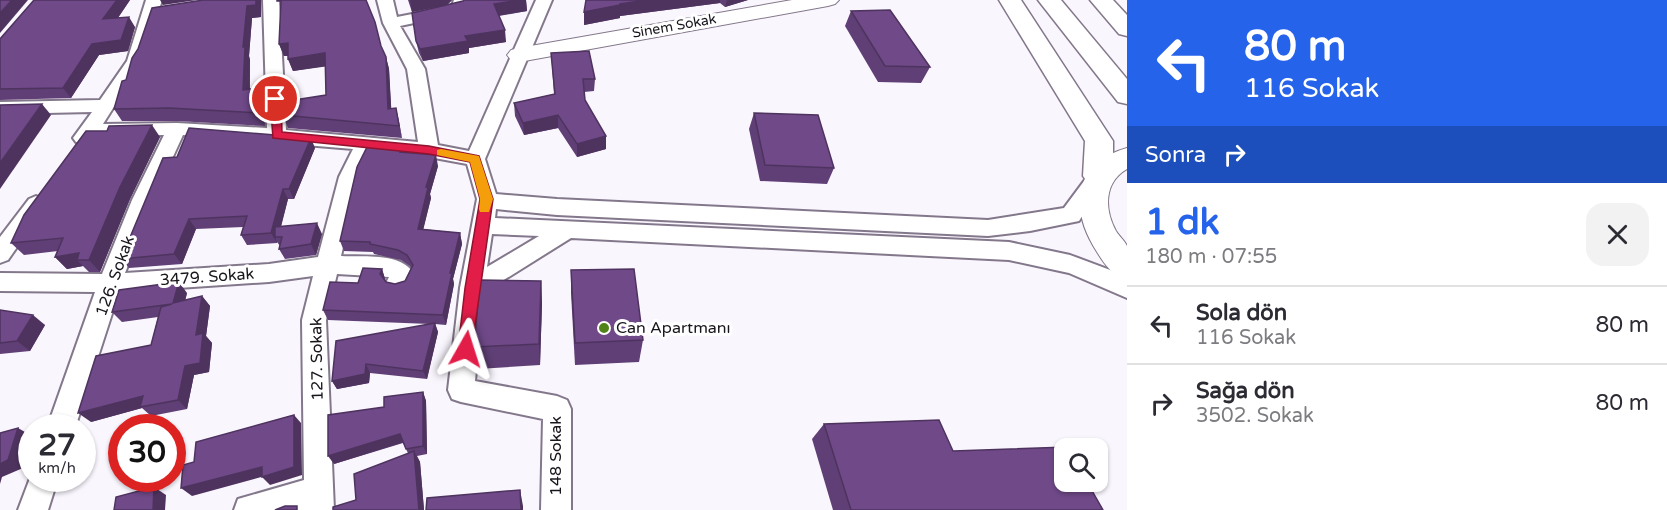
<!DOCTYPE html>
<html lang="tr">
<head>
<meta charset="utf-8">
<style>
	:root { --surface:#fff; --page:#f2f2f3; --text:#2b2b33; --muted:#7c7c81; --line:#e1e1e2; --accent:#2563eb }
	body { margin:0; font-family:"Varela Round",sans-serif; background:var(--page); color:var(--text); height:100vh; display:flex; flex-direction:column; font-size:22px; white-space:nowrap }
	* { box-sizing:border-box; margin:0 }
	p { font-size:20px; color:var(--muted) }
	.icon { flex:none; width:33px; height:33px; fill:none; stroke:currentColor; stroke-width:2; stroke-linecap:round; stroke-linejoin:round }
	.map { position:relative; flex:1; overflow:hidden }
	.drawer { display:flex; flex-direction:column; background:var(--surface); width:540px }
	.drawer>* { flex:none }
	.top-card { background:#2563eb; color:#fff; overflow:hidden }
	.controls { position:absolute; left:1054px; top:438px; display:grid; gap:12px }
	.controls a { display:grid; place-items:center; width:54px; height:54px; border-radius:12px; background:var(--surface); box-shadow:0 2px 4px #0004; font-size:30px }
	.speed { position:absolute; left:18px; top:414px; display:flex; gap:12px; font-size:30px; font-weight:700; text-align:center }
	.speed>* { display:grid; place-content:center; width:78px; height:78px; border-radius:50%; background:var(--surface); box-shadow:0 2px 4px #0004; line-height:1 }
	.speed small { font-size:15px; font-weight:400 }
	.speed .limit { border:9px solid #d22; background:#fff; color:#111 }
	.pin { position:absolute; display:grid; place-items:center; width:51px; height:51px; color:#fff; margin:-26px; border:3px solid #fff; border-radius:50%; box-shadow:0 2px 6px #0007 }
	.me { position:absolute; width:66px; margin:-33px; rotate:6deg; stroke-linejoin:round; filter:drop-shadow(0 0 4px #0008) }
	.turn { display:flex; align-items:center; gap:21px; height:126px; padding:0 18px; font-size:27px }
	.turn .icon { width:78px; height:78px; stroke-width:2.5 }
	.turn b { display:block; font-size:42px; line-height:51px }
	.then { display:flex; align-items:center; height:57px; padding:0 18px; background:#0003; gap:12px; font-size:22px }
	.round { display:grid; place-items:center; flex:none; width:63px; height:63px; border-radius:18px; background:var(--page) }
	.head { display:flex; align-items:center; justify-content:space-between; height:102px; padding:0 18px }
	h1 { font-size:36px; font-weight:800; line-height:45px; color:var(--accent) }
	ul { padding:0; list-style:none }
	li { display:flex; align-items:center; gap:18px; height:78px; padding:0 18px; border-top:2px solid var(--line) }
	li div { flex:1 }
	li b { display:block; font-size:22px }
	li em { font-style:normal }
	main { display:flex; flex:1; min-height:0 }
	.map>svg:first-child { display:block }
</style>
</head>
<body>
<main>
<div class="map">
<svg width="1127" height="510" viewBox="0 0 1127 510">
	<rect width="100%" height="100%" fill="#faf6fe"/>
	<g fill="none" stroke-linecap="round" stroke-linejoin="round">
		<!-- street casing -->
		<g stroke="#83788b" stroke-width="4">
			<g id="street">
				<path d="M146,0H162L143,61L103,124L177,123L267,128L263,0H279L286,130L418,142L407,69L383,23L377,0H393L397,17L448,7L452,5L454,0H470L464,11L457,14L400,26L425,69L438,145L469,151L536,0H552L485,159L496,194L557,199L988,220L1064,208L1090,173L1097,171L1104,173L1107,178L1079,221L1030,231L988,236L557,215L496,209L495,218L1009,242L1070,255L1121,274L1127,277V298L1069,273L1009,260L571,238L483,293L475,381L557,396L567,400L571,409V510H541L543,419L461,402L452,399L448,390L460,288L477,199L467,164L429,157L371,151L359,177L341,256C363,257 402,252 414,274L406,290L398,292L390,290L386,283L389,277L337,274L326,320L334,510H234L238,499L304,480L302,320L313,276L269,282L119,292L75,428H47L95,292L0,291V273L102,274L132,200L164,135L94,136L90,142L83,144L76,142L73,138L92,112L0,114V102L100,100L127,61ZM183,135L353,149L339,177L318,257L269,264L125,273L153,200ZM492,234L539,236L487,267Z"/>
				<polygon points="36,196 43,199 47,204 8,260 0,263 0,237 29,199"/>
				<polygon points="32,473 32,478 58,478 48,510 18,510"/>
			</g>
		</g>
		<!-- secondary casing -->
		<g stroke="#83788b" stroke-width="2">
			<g id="secondary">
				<polygon points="792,0 839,0 835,4 828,6 519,62 511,60 507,55 511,50 519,48"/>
				<path d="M1127,148V169C1104,182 1104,209 1116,231C1119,236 1125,241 1127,246C1127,255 1127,270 1127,280C1112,275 1105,265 1097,252C1069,209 1073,163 1127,148Z"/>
			</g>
		</g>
		<!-- highway casing -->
		<g stroke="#83788b" stroke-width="3">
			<g id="highway">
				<polygon points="999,0 1021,0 1113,141 1113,176 1108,183 1098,186 1088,183 1083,176 1085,141"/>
				<polygon points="1038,0 1061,0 1127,79 1127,104 1118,102"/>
				<polygon points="1090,0 1113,0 1127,15 1127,36 1119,34"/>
			</g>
		</g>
		<!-- street -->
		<use href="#street" fill="#fff" fill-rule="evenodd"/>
		<!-- secondary -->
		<use href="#secondary" fill="#fff" fill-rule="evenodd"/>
		<!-- highway -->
		<use href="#highway" fill="#fff" fill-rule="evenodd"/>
	</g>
	<!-- wall -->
	<g fill="#5f3f75">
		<polygon points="34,0 130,0 118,18 135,27 128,51 99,55 71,98 0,100 0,39"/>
		<polygon points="203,0 261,17 252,18 249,56 250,60 250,89 257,88 263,101 262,114 264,118 265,126 177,121 122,121 114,109 126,80"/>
		<polygon points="408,0 452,0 447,5 463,1 464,0 526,0 527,11 499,16 506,42 469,48 469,53 423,61 419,53 416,41 447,5 412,12"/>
		<polygon points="586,0 748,0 725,7 720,3 620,16 620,18 584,25"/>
		<polygon points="281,10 381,48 386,57 389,69 391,108 396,108 402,138 288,128 283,115 326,95 325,66 293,71 288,59 288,56 284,56 279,44"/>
		<polygon points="851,11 930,67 921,83 878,82 845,26"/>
		<polygon points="551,53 595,79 594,91 584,92 585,100 606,136 606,149 577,157 558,128 524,135 515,116 514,103 554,94"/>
		<polygon points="754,113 834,168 827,184 760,181 749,129"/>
		<polygon points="160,137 130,199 100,272 89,272 83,266 67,269 55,257 58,251 24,255 11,243"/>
		<polygon points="315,148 294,199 288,199 281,227 322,234 316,255 285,259 279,249 280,246 277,242 277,243 247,245 241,235 243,227 196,229 182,264 129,268 121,259 163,158"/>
		<polygon points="404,152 438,166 430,194 431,198 423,229 460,233 462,244 453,279 454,284 446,325 435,324 438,332 427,379 370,373 369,383 337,389 332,381 430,324 328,320 323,310 358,283 382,269 386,282 395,284 405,281 411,268 410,266 401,260 374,254 373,252 344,251 340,241"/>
		<polygon points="571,270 643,340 639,362 575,365 571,293"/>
		<polygon points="541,281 542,304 540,365 478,369 474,347"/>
		<polygon points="187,293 185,300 202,296 210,306 206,336 212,343 209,372 194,375 187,409 151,416 142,408 91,422 151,345 158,317 122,322 112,312"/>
		<polygon points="0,310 45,325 30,351 0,354"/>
		<polygon points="423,392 426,401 427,454 417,456 420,462 424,510 333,510 356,500 408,453 403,443 334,464 384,407"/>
		<polygon points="824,424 953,451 1103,510 833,510 812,439"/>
	</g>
	<!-- shaded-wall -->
	<g fill="#4e335f">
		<polygon points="12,0 28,0 0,33 0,13"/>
		<polygon points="117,0 130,0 110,29 103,19"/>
		<polygon points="160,0 197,0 163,5"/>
		<polygon points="256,0 261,0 261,17 252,18 249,56 250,60 249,103 243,90 243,47 247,6"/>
		<polygon points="410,0 452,0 447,5 412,12"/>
		<polygon points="521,0 526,0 527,11 495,16 494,4"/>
		<polygon points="648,0 720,0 720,3 620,16 620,18 584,25 584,12 620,4"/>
		<polygon points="727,0 748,0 725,7"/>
		<polygon points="129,17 135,27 128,51 99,55 71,98 63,88 92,44"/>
		<polygon points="505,30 506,42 469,48 469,53 423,61 420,49 465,36"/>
		<polygon points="288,43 293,55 284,56 279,44"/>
		<polygon points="325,53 329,66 293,71 288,59"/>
		<polygon points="386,57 389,69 392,121 388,109"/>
		<polygon points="257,88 263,101 262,114 264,118 265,126 256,106"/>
		<polygon points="42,104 51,115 0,189 0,163"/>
		<polygon points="396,108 399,121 402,138 399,126"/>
		<polygon points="558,115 558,128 524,135 523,123"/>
		<polygon points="152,125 160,137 130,199 100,272 89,260 120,187"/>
		<polygon points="606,136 606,149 577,157 577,144"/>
		<polygon points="311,138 315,148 294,199 289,189"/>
		<polygon points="436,155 438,166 430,194 431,198 421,239 418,229 426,187"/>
		<polygon points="283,189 288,199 278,237 275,237 277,243 271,233"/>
		<polygon points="189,219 196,229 182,264 174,254"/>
		<polygon points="317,223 322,234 316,255 311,244"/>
		<polygon points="460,233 462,244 453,279 454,284 446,325 443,315 450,273"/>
		<polygon points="79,253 77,260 83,266 67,269 55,257"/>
		<polygon points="382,269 385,279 384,284 380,274"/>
		<polygon points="541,281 542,304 540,365 539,344"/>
		<polygon points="179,282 187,293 182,314 173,303"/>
		<polygon points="202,296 210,306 206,336 212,343 209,372 194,375 187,409 178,400 185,366 196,335"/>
		<polygon points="33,315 45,325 30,351 17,341"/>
		<polygon points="435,323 438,332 427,379 423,371"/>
		<polygon points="366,364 370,373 369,383 337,389 332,381"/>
		<polygon points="423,392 426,401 427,454 423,446"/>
		<polygon points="143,396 140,407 142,408 91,422 78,413"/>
		<polygon points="294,415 301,423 302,475 270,485 262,477 265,476 192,496 181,488"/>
		<polygon points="18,428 32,436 23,468 2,477 0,484 0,464"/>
		<polygon points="400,434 404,442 334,464 328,456"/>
		<polygon points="414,451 420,462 424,510 419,510"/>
		<polygon points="154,487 166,495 165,510 153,510"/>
		<polygon points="520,490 523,506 523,510 521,510"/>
	</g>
	<!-- building -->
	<g fill="#6f4988" stroke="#4e335f" stroke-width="1.5">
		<polygon points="0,0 12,0 0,13"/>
		<polygon points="34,0 117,0 103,19 129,17 121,40 92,44 63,88 0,89 0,39"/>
		<polygon points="203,0 256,0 256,5 247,6 243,47 245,47 243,90 257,88 256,106 259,106 259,113 169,108 114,109 122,81 126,80 132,58 138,49 152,8"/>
		<polygon points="277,0 366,0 375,22 381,46 386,57 388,109 396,108 399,126 283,115 282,102 326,95 325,53 288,59 288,43 279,44 281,1 277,1"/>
		<polygon points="464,0 521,0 494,4 505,30 465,36 468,41 420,49 416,41 412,13 463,1"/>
		<polygon points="586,0 648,0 620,4 620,5 584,12"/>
		<polygon points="890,10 930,67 885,66 851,11"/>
		<polygon points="589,51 595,79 583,79 585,100 606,136 577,144 558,115 523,123 514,103 555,94 551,53"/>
		<polygon points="42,104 0,163 0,105"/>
		<polygon points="754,113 818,115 834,168 765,165"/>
		<polygon points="152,125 120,187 89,260 77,260 79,253 55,257 63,238 11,243 24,215 86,131 107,131 109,126"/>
		<polygon points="189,128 311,138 289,189 283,189 271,233 241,235 247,216 189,219 174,254 121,259 163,158 177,157"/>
		<polygon points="369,143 402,146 400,152 436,155 426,187 428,188 418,229 460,233 450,273 452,273 443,315 323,310 330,282 358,283 363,268 382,269 380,274 386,282 395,284 405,281 413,265 407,255 398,250 370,244 370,242 340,241 357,167"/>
		<polygon points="317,223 311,244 279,249 282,237 275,237 275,227"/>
		<polygon points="634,269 643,340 575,343 571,270"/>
		<polygon points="480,280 541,281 539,344 474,347"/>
		<polygon points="179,282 173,303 202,296 196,335 203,333 200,363 185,366 178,400 140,407 143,396 78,413 96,356 151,345 161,307 172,304 112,312 119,290"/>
		<polygon points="0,310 33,315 17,341 0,343"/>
		<polygon points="435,323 423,371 366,364 365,374 332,381 336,341"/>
		<polygon points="423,392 423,446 406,449 400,434 328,456 328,415 384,407 384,397"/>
		<polygon points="294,415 294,467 262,477 262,467 181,488 183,465 194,462 196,442"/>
		<polygon points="939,420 953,451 1068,447 1069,448 1065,448 1065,482 1087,482 1103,510 851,510 824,424"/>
		<polygon points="18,428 8,460 0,464 0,433"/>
		<polygon points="414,451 419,510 333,510 333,507 356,500 354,474"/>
		<polygon points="154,487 153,510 114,510 116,497"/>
		<polygon points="520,490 521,510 426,510 427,498"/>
		<polygon points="285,506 297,506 297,510 275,510"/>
	</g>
	<!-- route -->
	<polygon fill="#e11d48" stroke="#92132f" stroke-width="1.5" points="275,95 281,99 282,132 429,146 479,156 493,199 471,354 466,356 460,354 458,349 465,288 480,199 470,162 429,154 273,138 270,99"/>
	<!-- slow -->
	<polygon fill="#f59e0b" points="441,149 479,156 493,199 489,212 480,212 479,209 480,199 470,162 437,155 437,150"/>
	<!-- markers -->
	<circle fill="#50841a" stroke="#fff" stroke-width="2" cx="604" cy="328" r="6"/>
	<g text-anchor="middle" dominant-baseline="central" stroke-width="6" stroke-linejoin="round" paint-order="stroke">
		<!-- far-street labels -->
		<g font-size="14" fill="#19151c" stroke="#fff">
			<text transform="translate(674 26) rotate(-10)">Sinem Sokak</text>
		</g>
		<!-- street labels -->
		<g font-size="16" fill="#19151c" stroke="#fff">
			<text transform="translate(115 276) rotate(-70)">126. Sokak</text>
			<text transform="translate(207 277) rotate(-4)">3479. Sokak</text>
			<text transform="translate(317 359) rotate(-91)">127. Sokak</text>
			<text transform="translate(556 456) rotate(-90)">148 Sokak</text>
		</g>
		<!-- poi labels -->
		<g font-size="16" fill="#19151c" stroke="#fff" text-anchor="start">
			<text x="616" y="328">Can Apartmanı</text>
		</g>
	</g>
</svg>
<div class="controls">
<a><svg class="icon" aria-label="search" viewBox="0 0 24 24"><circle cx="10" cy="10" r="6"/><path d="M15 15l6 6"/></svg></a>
</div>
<div class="speed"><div>27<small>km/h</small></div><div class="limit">30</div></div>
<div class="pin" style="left:275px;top:99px;background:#d93025"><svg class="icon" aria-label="arrive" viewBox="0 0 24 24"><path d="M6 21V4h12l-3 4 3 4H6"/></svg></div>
<svg class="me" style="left:466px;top:349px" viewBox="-20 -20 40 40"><path d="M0-17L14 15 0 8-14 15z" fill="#e11d48" stroke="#fff" stroke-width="4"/></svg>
</div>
<section class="drawer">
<div class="top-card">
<div class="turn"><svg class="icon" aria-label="left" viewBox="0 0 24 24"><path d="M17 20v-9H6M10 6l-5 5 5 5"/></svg><div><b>80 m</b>116 Sokak</div></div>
<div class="then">Sonra<svg class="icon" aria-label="right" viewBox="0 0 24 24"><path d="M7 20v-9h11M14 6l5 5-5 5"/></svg></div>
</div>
<div class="head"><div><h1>1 dk</h1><p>180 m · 07:55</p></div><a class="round"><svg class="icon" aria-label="close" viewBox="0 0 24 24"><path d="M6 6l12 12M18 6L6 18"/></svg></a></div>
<ul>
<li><svg class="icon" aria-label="left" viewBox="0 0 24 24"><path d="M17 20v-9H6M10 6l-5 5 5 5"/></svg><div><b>Sola dön</b><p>116 Sokak</p></div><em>80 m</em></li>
<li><svg class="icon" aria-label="right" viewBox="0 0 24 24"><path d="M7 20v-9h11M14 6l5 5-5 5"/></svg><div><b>Sağa dön</b><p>3502. Sokak</p></div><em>80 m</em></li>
</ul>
</section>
</main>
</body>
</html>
